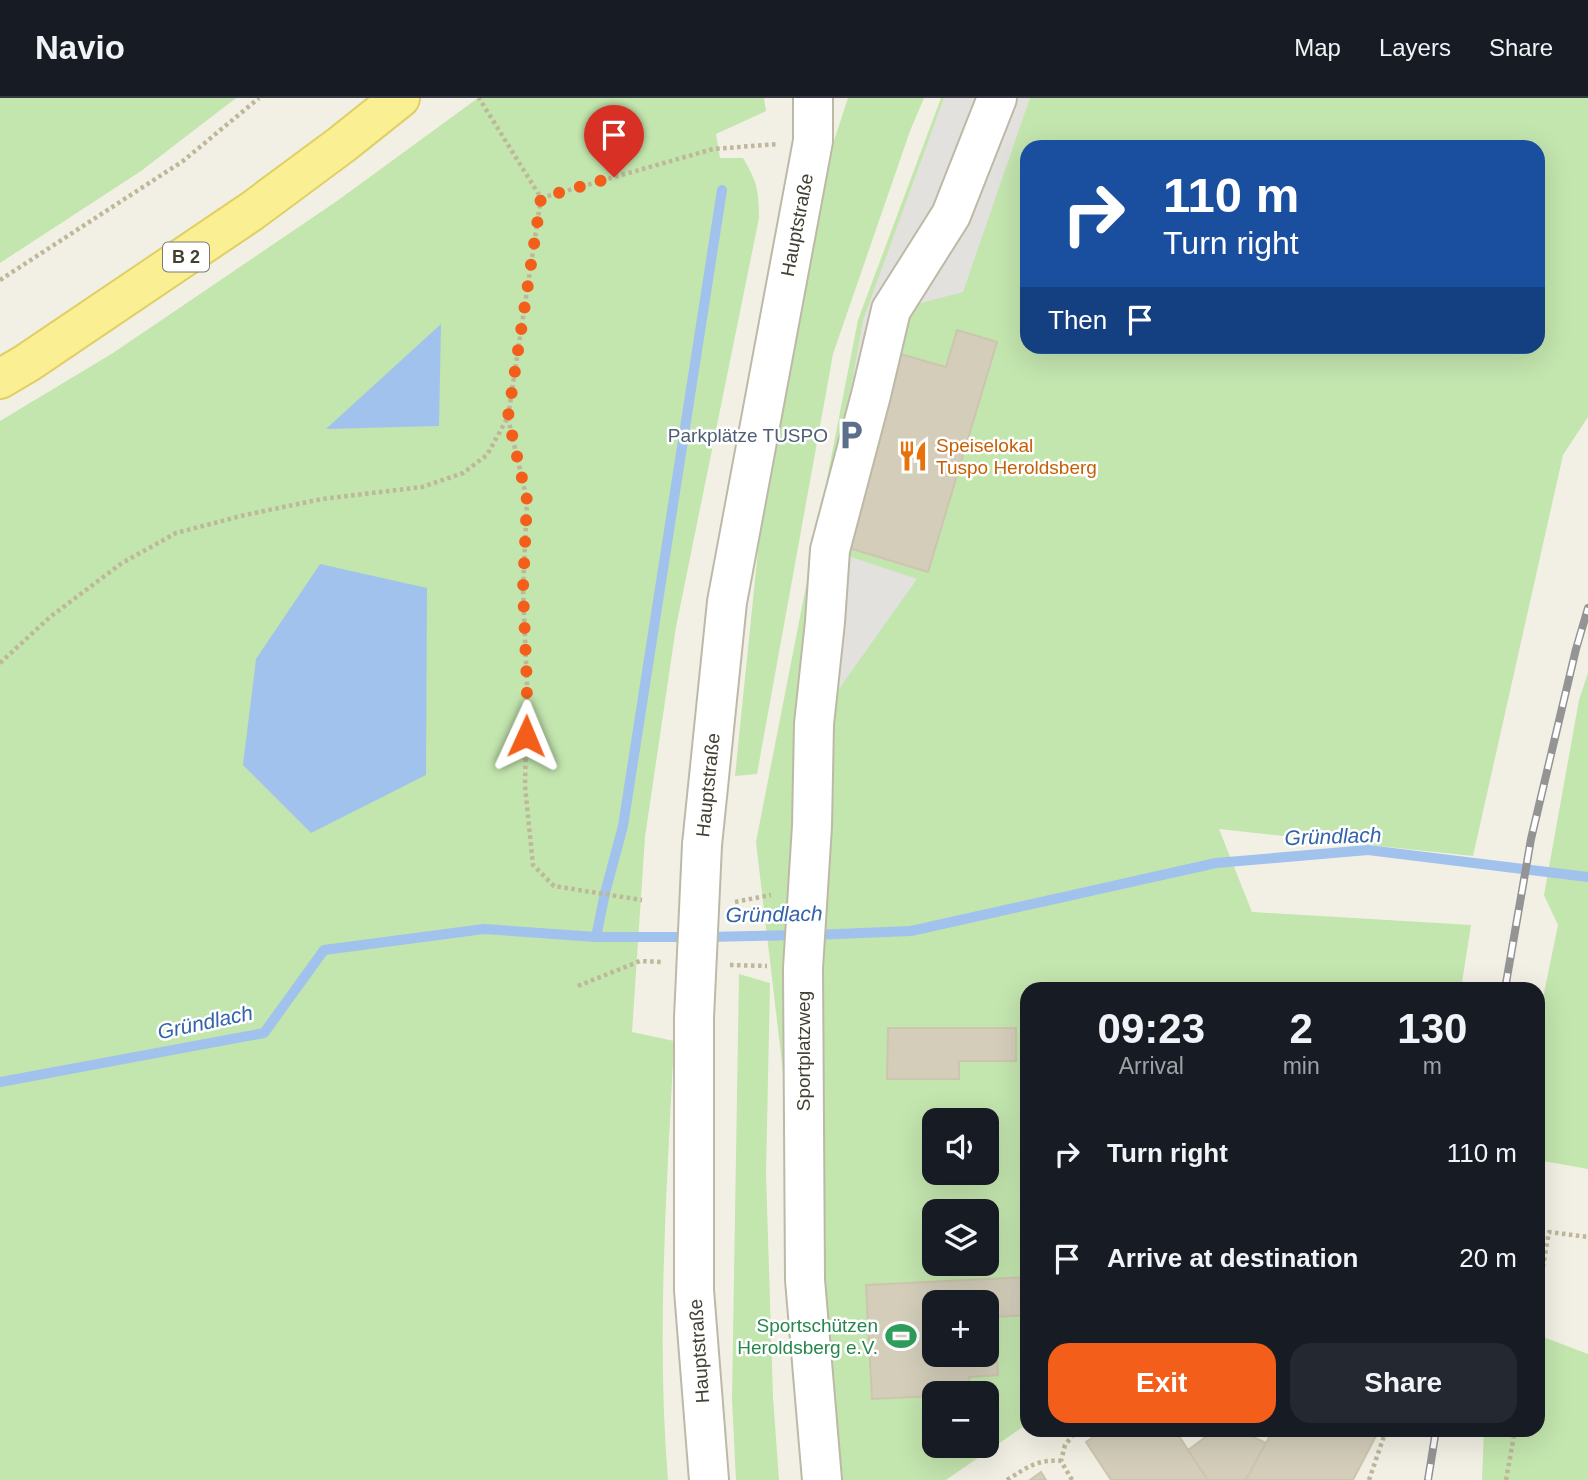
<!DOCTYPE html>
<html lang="en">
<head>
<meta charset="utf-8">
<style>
	:root { --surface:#171b24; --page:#242831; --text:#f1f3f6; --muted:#9ea1a6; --line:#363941; --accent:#f35f1a }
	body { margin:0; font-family:Arial,sans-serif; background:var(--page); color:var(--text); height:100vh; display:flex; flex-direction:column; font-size:26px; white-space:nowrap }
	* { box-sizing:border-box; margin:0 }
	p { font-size:23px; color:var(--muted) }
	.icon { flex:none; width:38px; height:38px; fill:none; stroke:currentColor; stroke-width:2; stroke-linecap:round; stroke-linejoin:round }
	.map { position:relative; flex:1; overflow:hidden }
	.panel { position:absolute; left:1020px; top:884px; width:525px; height:455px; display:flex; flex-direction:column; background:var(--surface); border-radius:21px; box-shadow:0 7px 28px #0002 }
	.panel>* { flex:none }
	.guide { position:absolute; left:1020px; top:42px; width:525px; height:214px; border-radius:21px; box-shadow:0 7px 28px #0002; background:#1a4fa0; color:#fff; overflow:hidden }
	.fabs { position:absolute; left:922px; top:1010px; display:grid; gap:14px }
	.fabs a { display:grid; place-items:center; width:77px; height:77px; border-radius:14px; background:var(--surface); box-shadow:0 7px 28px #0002; font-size:35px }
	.pin { position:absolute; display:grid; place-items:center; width:60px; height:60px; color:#fff; margin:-72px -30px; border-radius:50% 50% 50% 0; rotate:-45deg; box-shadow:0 0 7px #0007 }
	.pin .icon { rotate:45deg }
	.me { position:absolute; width:77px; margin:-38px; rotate:1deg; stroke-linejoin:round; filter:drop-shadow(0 0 5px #0008) }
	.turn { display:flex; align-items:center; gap:24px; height:147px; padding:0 28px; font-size:32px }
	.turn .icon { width:91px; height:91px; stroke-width:2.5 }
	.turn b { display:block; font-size:49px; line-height:60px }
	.then { display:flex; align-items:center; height:66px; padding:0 28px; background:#0003; gap:14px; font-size:26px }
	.eta { display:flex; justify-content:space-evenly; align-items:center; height:119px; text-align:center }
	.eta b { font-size:42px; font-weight:600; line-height:49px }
	.action { display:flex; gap:14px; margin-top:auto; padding:14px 28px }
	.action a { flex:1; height:80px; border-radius:21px; background:var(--accent); color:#fff; font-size:28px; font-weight:600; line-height:80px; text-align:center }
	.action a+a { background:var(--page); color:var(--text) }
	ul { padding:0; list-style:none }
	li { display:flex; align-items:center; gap:21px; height:105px; padding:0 28px }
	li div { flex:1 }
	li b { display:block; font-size:26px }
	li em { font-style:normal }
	header { display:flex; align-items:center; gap:42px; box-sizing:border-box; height:98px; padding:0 35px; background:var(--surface); border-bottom:2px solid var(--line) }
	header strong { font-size:33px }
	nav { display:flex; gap:38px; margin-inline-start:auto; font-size:24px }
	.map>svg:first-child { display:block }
</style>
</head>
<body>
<header>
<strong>Navio</strong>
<nav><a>Map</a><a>Layers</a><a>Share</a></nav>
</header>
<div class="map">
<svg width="1588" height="1382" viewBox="0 0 1588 1382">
	<rect width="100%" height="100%" fill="#f2f0e4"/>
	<!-- green -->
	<g fill="#c3e5ae" fill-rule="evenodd">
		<polygon points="0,0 236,0 141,73 0,165"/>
		<path d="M478,0H764L766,13L716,36L720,60H743C757,84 759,92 759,120L676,529L645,739L632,934L674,943C667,1089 656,1236 668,1382H0V323L113,255L337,103Z"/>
		<polygon points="848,0 924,0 910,33 833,256 757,676 735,678 760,433 828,61"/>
		<path d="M941,0H1588V319L1563,357L1473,758L1219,731L1252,814L1471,827L1461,891H1027V1326L946,1382H831L756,744L858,222ZM1027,49H1538V248H1027ZM934,1022H987V1074H934ZM934,1113H987V1166H934ZM934,1204H987V1256H934ZM934,1295H987V1348H934Z"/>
		<polygon points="1588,575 1588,1071 1538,1062 1538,924 1558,827 1544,797 1579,602"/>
		<polygon points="739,876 770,885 766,1076 773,1299 779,1382 736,1382 732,1301"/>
		<polygon points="1538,1237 1588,1256 1588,1382 1482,1382 1484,1332 1538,1332"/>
	</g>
	<!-- parking -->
	<polygon fill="#e2e1dd" points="944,0 1030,0 963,194 891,213 830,452 917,481 814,626 807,540 863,222"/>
	<!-- water -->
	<g fill="#a1c2ed">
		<polygon points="441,226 439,328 326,331"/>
		<polygon points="320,466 427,490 426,677 311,735 243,667 256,561"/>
	</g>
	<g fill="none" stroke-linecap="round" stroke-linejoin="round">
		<!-- stream -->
		<g stroke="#a1c2ed" stroke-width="10">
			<polyline points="813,837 911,833 1216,765 1368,752 1588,779"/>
			<polyline points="596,839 605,795 623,728 722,92"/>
			<polyline points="705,839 798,837"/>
			<polyline points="0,984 264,935 324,852 484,831 596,839 690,839"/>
		</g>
	</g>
	<!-- building -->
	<g fill="#d3cdba" stroke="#cdc6ae" stroke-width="2" fill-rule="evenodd">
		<polygon points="957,232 997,244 928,474 836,446 893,254 946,269"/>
		<polygon points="888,930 1016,930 1016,963 959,963 959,981 887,981"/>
		<path d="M1027,1179V1217L995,1219L998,1277L969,1279L970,1295H934V1298L872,1301L866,1187ZM934,1204H987V1256H934Z"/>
		<polygon points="1103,1332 1175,1332 1208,1382 1111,1382 1086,1344"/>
		<polygon points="1215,1332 1239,1332 1266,1345 1246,1382 1208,1382 1188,1352"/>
		<polygon points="1273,1332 1369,1332 1368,1334 1376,1338 1353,1382 1246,1382"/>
		<polygon points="1041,1374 1046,1382 1030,1382"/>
	</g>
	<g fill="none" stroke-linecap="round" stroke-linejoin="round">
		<!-- minor casing -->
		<g stroke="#bdb9a7" stroke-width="42">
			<g id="minor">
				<polyline points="702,747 727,504 813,43 813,0"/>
				<polyline points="694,920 694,1192 709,1382"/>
				<polyline points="822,1382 805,1182 803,870 812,728 814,626 825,524 830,452 871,297 891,212 951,117 997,0"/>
			</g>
		</g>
		<!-- major casing -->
		<g stroke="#dfcf65" stroke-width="42">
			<polyline id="major" points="0,281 27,265 252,113 341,47 400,0"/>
		</g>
		<!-- path -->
		<g stroke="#beb799" stroke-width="4.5" stroke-dasharray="3.5 3.5" stroke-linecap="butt">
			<polyline points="541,100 713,51 778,46"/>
			<polyline points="0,182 183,63 259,0"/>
			<polyline points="508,320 527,402 523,491 527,588 525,688 533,767 554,788 642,802"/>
			<polyline points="0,565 50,519 122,465 176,435 245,417 322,401 422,389 463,375 487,357 508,319 541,100 479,0"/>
			<polyline points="735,804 771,797"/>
			<polyline points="730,867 767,868"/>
			<polyline points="578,888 640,863 662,864"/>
			<polyline points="1538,1197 1549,1134 1588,1139"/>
			<path d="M1007,1382C1026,1370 1037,1361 1061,1363"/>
			<polyline points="1072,1382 1061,1363 1065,1347 1077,1332"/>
			<polyline points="1369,1382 1384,1338 1382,1332"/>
			<polyline points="1506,1382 1515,1332"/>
		</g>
		<!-- minor -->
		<use href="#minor" stroke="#fff" stroke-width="38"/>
		<!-- major -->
		<use href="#major" stroke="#fbef94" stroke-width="38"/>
		<!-- rail casing -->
		<g stroke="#949494" stroke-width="8">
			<g id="rail">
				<polyline points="1505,891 1531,741 1576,551 1588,510"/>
				<polyline points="1428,1382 1436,1332"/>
			</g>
		</g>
		<!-- rail -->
		<use href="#rail" stroke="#fff" stroke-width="5" stroke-dasharray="16" stroke-linecap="butt"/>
		<!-- minor-bridge casing -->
		<g stroke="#bdb9a7" stroke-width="42" stroke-linecap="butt">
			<polyline id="minor-bridge" points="694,920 702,747"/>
		</g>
		<!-- minor-bridge -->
		<use href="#minor-bridge" stroke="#fff" stroke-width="38"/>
	</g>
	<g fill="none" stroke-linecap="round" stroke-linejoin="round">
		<!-- route -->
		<polyline stroke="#f35f1a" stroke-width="12" stroke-dasharray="0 21.6" points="526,638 527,588 523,491 527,402 508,319 541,100 614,79"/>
	</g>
	<!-- icons -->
	<defs>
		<g id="parking-bare" transform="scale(2.415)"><path d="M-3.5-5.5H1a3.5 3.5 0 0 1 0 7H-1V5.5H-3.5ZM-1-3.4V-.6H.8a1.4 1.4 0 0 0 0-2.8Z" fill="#5c6f8a" stroke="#fff" stroke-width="2.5" paint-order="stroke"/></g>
		<g id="restaurant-bare" transform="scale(2.415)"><path d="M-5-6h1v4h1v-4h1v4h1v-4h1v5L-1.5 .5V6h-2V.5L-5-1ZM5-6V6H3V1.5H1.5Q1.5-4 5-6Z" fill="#e8710a" stroke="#fff" stroke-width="2.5" paint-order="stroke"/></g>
		<g id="stadium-bare" transform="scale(2.415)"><path d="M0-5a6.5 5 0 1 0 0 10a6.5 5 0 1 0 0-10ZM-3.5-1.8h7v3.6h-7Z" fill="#2e9e5b" stroke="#fff" stroke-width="2.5" paint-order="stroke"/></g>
	</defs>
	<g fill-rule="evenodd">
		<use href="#parking-bare" x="851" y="337"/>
		<use href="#restaurant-bare" x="913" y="358"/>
		<use href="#stadium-bare" x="901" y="1238"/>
	</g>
	<g text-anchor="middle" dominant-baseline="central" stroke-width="5" stroke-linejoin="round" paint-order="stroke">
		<!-- shield labels -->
		<rect fill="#fff" stroke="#7b7971" stroke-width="2" x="163" y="144.5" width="46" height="29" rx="5"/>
		<g font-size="18" font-weight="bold" fill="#434034">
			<text x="186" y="159">B 2</text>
		</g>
		<!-- street labels -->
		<g font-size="19" fill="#434034" stroke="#fff">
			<text transform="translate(797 127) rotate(-79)">Hauptstraße</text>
			<text transform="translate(708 687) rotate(-84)">Hauptstraße</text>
			<text transform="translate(803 953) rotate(-90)">Sportplatzweg</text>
			<text transform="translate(699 1253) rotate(-94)">Hauptstraße</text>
		</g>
		<!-- service labels -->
		<g font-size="19" fill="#4e5e75" stroke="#fff" text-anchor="end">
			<text x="828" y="337">Parkplätze TUSPO</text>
		</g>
		<!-- food labels -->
		<g font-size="19" fill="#c56008" stroke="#fff" text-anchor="start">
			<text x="936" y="347">Speiselokal<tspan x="936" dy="22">Tuspo Heroldsberg</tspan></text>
		</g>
		<!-- leisure labels -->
		<g font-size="19" fill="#27864d" stroke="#fff" text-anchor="end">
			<text x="878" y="1227">Sportschützen<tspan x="878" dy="22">Heroldsberg e.V.</tspan></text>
		</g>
		<!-- water labels -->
		<g font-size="21" font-style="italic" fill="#3263ab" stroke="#fff">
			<text transform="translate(1333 738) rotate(-2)">Gründlach</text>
			<text transform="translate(774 816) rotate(-1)">Gründlach</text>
			<text transform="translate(205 924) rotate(-12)">Gründlach</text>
		</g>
	</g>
</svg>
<div class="fabs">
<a><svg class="icon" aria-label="sound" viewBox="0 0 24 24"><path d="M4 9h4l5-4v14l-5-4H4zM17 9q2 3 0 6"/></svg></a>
<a><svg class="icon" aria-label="layers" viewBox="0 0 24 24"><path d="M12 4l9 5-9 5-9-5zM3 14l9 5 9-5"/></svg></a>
<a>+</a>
<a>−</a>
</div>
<div class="pin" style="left:614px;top:79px;background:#d93025"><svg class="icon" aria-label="arrive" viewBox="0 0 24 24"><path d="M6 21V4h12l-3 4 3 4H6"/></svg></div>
<svg class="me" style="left:526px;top:638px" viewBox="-20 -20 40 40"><path d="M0-17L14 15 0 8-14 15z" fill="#f35f1a" stroke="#fff" stroke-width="4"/></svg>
<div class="guide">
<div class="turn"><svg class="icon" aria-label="right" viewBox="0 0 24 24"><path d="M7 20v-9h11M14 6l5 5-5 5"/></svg><div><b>110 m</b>Turn right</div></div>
<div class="then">Then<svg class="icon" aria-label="arrive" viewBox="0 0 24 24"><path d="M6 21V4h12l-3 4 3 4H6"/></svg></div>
</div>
<section class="panel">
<div class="eta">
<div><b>09:23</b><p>Arrival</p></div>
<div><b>2</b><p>min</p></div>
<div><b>130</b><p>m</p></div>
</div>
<ul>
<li><svg class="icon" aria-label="right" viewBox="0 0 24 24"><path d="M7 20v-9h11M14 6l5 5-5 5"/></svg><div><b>Turn right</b></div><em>110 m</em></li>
<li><svg class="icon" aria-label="arrive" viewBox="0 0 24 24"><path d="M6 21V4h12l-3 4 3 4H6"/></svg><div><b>Arrive at destination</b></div><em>20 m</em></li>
</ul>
<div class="action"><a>Exit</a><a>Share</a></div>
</section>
</div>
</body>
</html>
